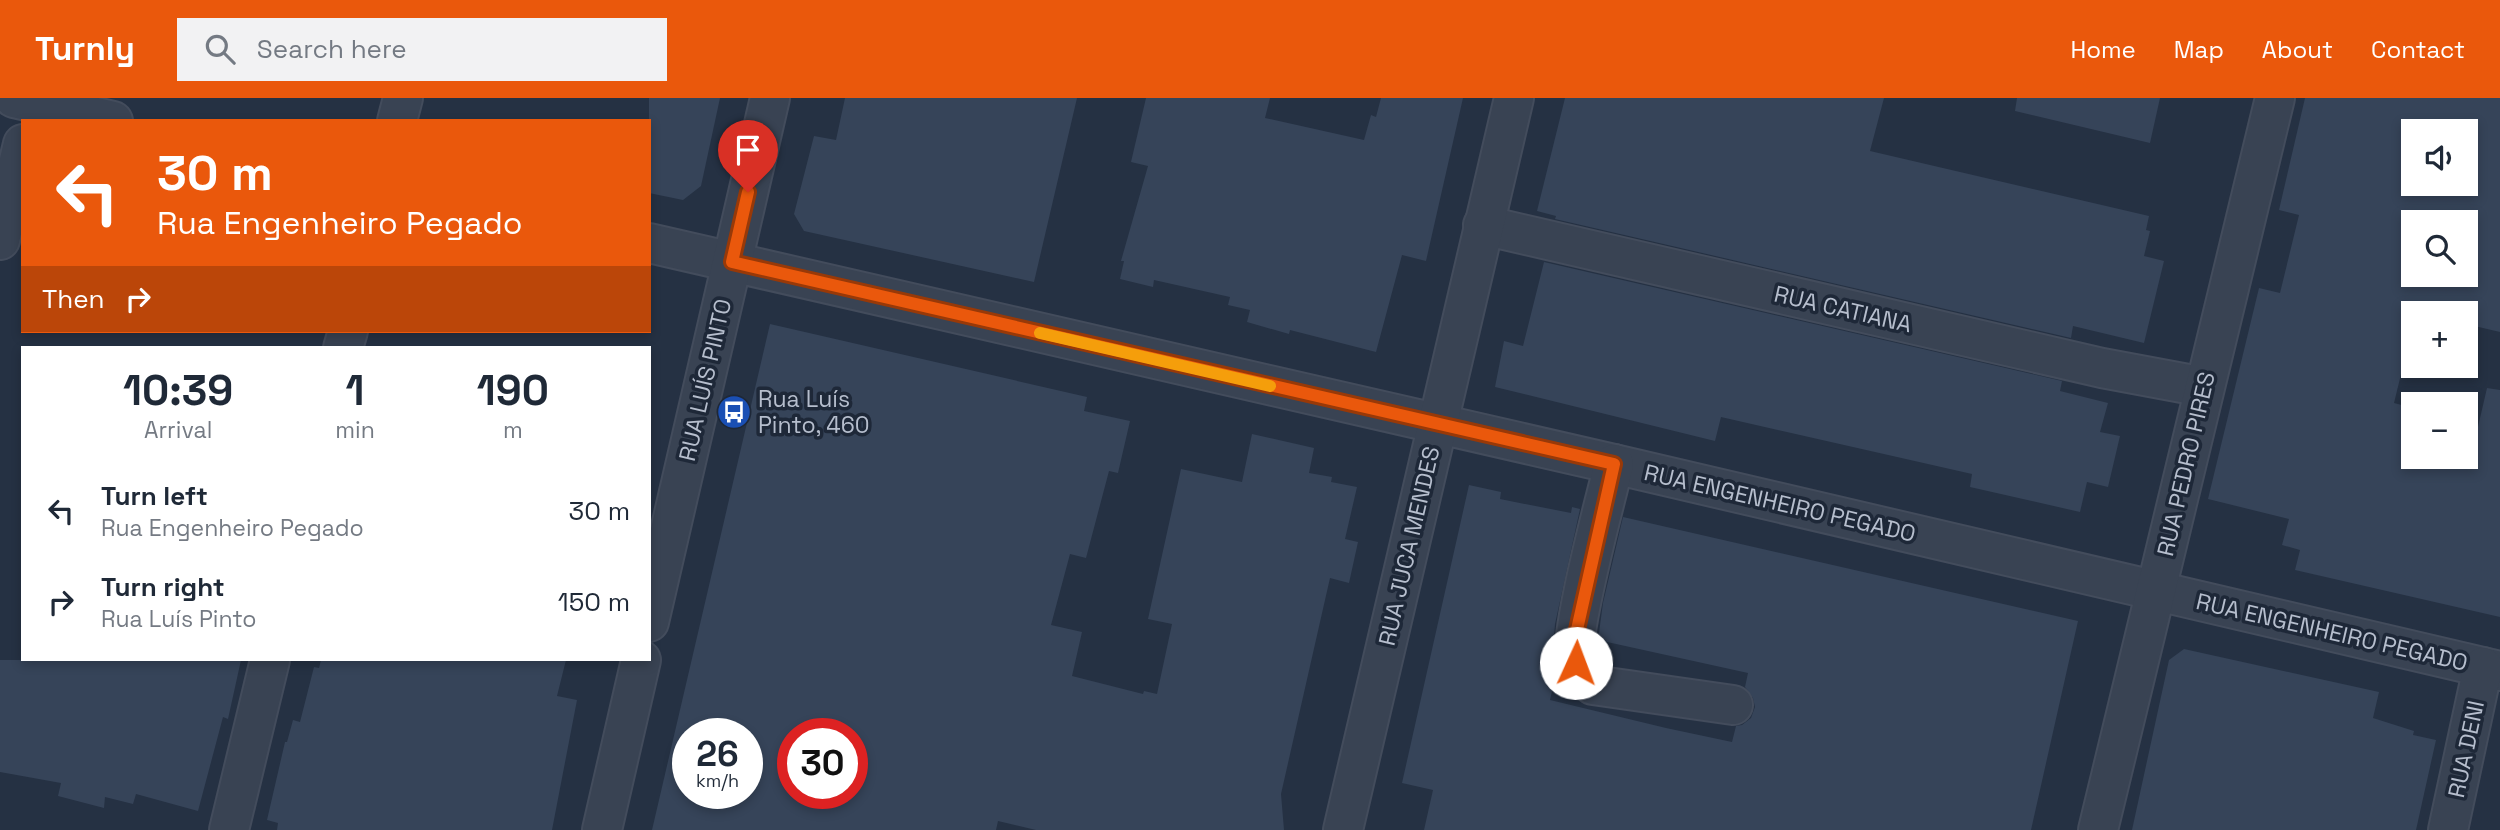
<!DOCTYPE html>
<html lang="en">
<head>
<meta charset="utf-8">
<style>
	:root { --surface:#fff; --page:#f2f2f3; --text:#1f2937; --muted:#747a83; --accent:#ea580c }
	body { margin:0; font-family:"Space Grotesk",sans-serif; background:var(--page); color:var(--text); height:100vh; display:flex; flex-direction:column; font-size:26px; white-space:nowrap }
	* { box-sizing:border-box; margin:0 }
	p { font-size:23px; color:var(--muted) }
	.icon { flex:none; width:38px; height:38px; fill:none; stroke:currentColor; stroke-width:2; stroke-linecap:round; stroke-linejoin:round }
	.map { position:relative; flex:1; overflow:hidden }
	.details { position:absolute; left:21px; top:248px; width:630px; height:315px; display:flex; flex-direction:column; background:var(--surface); border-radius:0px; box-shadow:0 4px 10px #0003 }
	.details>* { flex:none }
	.top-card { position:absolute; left:21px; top:21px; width:630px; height:214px; border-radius:0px; box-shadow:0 4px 10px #0003; background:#ea580c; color:#fff; overflow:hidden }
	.buttons { position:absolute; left:2401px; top:21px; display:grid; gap:14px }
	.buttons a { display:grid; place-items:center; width:77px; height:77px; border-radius:0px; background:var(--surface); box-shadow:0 4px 10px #0003; font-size:35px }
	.speed { position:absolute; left:672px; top:620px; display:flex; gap:14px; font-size:35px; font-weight:700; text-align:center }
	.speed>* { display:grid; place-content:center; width:91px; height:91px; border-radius:50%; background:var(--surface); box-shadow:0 4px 10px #0003; line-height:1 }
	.speed small { font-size:18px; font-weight:400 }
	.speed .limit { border:10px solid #d22; background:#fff; color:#111 }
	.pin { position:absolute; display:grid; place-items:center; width:60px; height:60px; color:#fff; margin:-72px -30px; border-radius:50% 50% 50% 0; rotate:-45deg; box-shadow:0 0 7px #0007 }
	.pin .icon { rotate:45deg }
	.me { position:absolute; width:77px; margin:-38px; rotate:2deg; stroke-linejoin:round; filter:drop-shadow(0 0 5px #0008) }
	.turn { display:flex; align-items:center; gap:24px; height:147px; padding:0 21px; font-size:32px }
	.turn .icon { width:91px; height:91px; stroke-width:2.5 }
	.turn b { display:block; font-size:49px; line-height:60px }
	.then { display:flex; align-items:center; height:66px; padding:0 21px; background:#0003; gap:14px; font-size:26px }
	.eta { display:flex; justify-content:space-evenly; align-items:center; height:119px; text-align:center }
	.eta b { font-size:42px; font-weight:600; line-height:49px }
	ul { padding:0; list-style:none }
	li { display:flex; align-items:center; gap:21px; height:91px; padding:0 21px }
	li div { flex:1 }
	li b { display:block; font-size:26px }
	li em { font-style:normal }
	header { display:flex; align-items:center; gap:42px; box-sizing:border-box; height:98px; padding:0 35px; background:var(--accent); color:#fff }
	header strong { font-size:33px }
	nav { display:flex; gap:38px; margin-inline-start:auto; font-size:24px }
	.search { width:490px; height:63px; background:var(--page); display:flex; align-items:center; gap:18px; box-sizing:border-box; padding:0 24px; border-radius:0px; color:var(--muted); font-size:26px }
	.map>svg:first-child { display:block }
</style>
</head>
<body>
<header>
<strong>Turnly</strong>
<div class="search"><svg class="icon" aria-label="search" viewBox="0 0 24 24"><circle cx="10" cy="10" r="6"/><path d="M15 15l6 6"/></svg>Search here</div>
<nav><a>Home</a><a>Map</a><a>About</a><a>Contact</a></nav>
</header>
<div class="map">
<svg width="2500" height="732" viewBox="0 0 2500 732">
	<rect width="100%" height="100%" fill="#253143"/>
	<!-- building -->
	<g fill="#364459" fill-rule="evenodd">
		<polygon points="649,0 720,0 701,88 683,102 649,95"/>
		<polygon points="845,0 1077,0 1034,184 804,133 794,116 814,38 836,42"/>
		<polygon points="1146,0 1270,0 1265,20 1364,42 1371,17 1376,19 1381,0 1463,0 1426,163 1402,157 1376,254 1290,232 1289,236 1247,224 1250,212 1228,207 1230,199 1154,182 1153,189 1120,181 1124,163 1121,163 1148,68 1131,64"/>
		<polygon points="1565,0 1884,0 1870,53 2149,118 2146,132 2150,133 2144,158 2164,163 2144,245 2073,228 2071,240 1555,121 1556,118 1537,113"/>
		<polygon points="2017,0 2160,0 2150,45 2015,13"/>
		<path d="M2305,0H2500V234L2466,226V215L2417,213L2413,215V227L2394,305L2413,310V359H2471L2487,290L2500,292V519L2295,472L2300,452L2282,447L2289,421L2208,401L2259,190L2280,195L2299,117L2279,112ZM2413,33H2466V86H2413ZM2413,124H2466V177H2413Z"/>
		<polygon points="1544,164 2062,283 2060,293 2108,305 2100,334 2120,338 2108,389 2087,384 2080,414 1970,389 1972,376 1721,319 1715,343 1495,289 1504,243 1523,248"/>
		<path d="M770,226L1087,299L1084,313L1130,323L1118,375L1109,373L1086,460L1070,456L1051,527L1082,534L1072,578L1143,596L1144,593L1157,596L1172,526L1148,521L1181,371L1242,384L1252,336L1314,350L1309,375L1332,379L1331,384L1357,389L1345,441L1358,444L1349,485L1330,480L1281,696L1284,732H1036L998,723L996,732H652ZM688,635H747V695H688ZM793,635H852V695H793Z"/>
		<polygon points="1469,387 1501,394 1500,401 1571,415 1572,409 1580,411 1555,526 1553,554 1556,575 1550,602 1666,630 1732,644 1736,628 1742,627 1751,620 1755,609 1753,600 1745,589 1748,575 1598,542 1603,505 1623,419 2078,523 2031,732 1424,732 1433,692 1402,685"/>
		<polygon points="2184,551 2379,594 2373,620 2414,633 2413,637 2436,642 2416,732 2132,732 2169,562"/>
		<polygon points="0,562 241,562 228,621 223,619 198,713 136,696 133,706 105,699 104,710 58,698 61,685 0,674"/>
		<polygon points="321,562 566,562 557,598 577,602 552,732 277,732 278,725 267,722 285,644 287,644 293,622 300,624 314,569 319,570"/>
	</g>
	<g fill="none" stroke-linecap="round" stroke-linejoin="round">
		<!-- street casing -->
		<g stroke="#434c5c" stroke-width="42">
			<g id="street">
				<polyline points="14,0 113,23"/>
				<polyline points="397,23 403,0"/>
				<polyline points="1483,127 2102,270 2204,289"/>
				<polyline points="0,142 23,46"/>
				<polyline points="649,145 1614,366 2500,573"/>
				<polyline points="343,250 348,233"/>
				<path d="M1614,366C1606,400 1567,542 1576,566C1579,575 1586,581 1593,587L1733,607"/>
				<polyline points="649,524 770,0"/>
				<polyline points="229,732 270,562"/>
				<polyline points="602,732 641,562"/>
				<polyline points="1343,732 1514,0"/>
				<polyline points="2098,732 2275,0"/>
				<polyline points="2448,732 2483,569"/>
			</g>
		</g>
		<!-- street -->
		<use href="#street" stroke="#394353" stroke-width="38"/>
	</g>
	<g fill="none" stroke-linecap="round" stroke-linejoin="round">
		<!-- route casing -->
		<g stroke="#983908" stroke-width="18">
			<polyline id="route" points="748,94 732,164 1614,366 1576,536 1576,565"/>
		</g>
		<!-- route -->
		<use href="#route" stroke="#ea580c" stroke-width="12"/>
		<!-- slow -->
		<polyline stroke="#f59e0b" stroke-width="12" points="1040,235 1270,288"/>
	</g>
	<!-- icons -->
	<defs>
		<g id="bus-disc" transform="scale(1.75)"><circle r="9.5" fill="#1a4fb4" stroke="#1e2838"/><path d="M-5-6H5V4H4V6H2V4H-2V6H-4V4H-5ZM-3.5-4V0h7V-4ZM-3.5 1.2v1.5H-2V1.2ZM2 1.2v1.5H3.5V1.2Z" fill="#fff"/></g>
	</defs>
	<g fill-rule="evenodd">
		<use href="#bus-disc" x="734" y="314"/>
	</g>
	<g text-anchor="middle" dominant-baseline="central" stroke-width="7" stroke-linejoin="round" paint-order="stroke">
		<!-- street labels -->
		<g font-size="23" fill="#b6becd" stroke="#1e2838">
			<text transform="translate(1843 211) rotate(13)">RUA CATIANA</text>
			<text transform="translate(705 282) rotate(-77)">RUA LUÍS PINTO</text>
			<text transform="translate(2186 366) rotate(-77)">RUA PEDRO PIRES</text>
			<text transform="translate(1780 405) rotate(13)">RUA ENGENHEIRO PEGADO</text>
			<text transform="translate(1409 448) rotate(-77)">RUA JUCA MENDES</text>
			<text transform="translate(2332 534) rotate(13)">RUA ENGENHEIRO PEGADO</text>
			<text transform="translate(2466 651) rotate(-78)">RUA DENI</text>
		</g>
		<!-- poi labels -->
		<g font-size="23" fill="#b6becd" stroke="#1e2838" text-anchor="start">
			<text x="758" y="301">Rua Luís<tspan x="758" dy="26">Pinto, 460</tspan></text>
		</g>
	</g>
</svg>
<div class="buttons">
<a><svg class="icon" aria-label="sound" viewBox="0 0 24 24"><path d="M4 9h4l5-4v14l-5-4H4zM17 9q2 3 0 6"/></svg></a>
<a><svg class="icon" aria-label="search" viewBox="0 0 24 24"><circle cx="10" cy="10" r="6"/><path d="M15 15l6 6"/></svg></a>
<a>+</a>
<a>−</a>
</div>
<div class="speed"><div>26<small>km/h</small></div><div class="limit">30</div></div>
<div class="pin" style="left:748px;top:94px;background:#d93025"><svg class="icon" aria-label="arrive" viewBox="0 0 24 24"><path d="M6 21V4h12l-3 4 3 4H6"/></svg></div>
<svg class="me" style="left:1576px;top:565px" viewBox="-20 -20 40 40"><circle r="19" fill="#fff"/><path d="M0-13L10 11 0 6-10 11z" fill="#ea580c"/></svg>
<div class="top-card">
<div class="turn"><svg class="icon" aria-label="left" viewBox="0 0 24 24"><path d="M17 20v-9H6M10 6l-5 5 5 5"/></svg><div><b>30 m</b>Rua Engenheiro Pegado</div></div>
<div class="then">Then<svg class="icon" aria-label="right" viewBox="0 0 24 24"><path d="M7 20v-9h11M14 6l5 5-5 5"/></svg></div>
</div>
<section class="details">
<div class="eta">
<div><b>10:39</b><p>Arrival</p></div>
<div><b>1</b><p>min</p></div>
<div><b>190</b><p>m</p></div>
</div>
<ul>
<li><svg class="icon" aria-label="left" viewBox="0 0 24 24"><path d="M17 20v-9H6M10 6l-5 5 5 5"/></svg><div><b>Turn left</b><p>Rua Engenheiro Pegado</p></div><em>30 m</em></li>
<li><svg class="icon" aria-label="right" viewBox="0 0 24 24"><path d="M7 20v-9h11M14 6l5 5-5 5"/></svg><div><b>Turn right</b><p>Rua Luís Pinto</p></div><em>150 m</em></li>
</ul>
</section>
</div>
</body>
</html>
